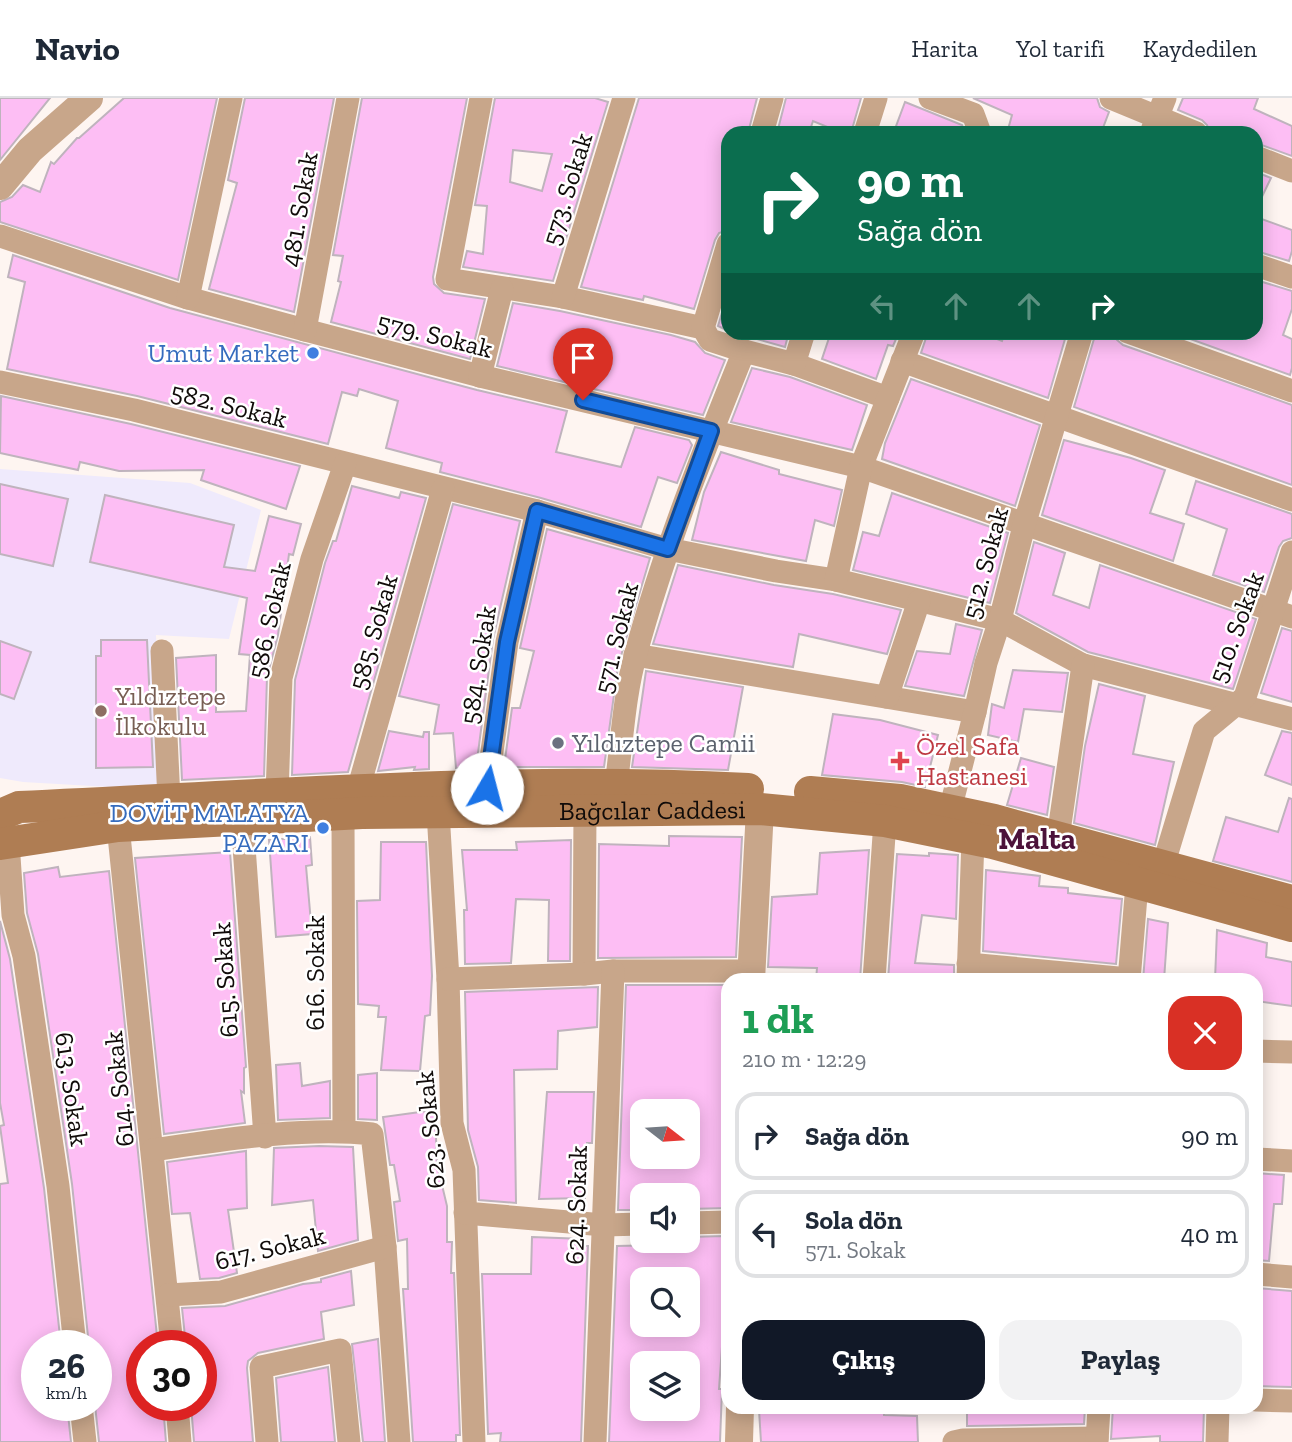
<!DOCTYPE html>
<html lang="tr">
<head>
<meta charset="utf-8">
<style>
	:root { --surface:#fff; --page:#f2f2f3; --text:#1f2937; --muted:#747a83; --line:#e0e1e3; --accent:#111827 }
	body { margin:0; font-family:"Zilla Slab",serif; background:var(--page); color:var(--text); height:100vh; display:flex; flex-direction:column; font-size:26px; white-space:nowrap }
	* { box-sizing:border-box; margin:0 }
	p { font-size:23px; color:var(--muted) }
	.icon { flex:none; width:38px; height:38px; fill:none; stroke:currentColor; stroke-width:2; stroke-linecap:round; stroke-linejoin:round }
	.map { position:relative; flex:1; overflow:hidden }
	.sheet { position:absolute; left:721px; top:875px; width:542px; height:441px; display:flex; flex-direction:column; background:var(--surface); border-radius:21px; box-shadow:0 4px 18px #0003 }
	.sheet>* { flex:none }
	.banner { position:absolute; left:721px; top:28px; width:542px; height:214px; border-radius:21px; box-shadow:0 4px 18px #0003; background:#0b6e4f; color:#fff; overflow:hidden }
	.needle { width:46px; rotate:107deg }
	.controls { position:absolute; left:630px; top:1001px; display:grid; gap:14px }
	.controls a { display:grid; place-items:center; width:70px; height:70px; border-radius:14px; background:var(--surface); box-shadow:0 4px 18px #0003; font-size:35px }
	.speed { position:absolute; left:21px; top:1232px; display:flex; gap:14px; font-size:35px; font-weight:700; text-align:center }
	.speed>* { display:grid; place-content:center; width:91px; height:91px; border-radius:50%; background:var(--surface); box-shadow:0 4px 18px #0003; line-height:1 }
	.speed small { font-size:18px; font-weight:400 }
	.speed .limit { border:10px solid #d22; background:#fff; color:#111 }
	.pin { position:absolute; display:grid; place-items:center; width:60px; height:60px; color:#fff; margin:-72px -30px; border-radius:50% 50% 50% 0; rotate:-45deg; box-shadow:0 0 7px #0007 }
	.pin .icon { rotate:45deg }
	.me { position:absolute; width:77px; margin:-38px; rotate:8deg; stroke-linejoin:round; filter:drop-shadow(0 0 5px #0008) }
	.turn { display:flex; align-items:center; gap:24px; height:147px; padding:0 21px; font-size:32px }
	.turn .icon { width:91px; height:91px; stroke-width:2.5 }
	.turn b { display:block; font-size:49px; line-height:60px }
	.lanes { display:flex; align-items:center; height:66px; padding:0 21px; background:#0003; justify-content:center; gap:35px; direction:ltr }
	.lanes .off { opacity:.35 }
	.round { display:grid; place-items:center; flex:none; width:74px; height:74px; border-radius:21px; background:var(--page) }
	.summary { display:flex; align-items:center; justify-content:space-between; height:119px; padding:0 21px }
	h1 { font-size:42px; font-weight:800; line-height:52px; color:#1e9e55 }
	.action { display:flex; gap:14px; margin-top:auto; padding:14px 21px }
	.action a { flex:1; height:80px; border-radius:21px; background:var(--accent); color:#fff; font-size:28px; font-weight:800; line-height:80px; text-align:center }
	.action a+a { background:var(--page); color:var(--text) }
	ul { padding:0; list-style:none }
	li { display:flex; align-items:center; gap:21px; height:88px; margin:0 14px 10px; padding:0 7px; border:4px solid var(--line); border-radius:21px }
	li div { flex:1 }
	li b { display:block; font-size:26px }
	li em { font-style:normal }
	header { display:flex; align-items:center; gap:42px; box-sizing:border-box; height:98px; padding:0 35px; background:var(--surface); border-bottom:2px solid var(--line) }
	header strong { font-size:33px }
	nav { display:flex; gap:38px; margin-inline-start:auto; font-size:24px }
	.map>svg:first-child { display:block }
</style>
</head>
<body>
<header>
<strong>Navio</strong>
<nav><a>Harita</a><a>Yol tarifi</a><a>Kaydedilen</a></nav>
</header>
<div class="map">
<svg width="1292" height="1344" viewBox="0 0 1292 1344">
	<rect width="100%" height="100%" fill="#fef5f1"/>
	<!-- education -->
	<polygon fill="#efeafc" points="0,371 190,385 261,412 229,541 156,537 162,692 23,684 0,680"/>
	<!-- building -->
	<g fill="#fdbef4" stroke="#bfb3bd" stroke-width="2" fill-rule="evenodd">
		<polygon points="0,0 50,0 0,62"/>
		<polygon points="124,0 217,0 178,182 0,124 0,104 12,99 23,87 40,94 51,64 54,66 77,40 79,40"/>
		<polygon points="245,0 334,0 294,214 209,191 237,85 228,82"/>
		<polygon points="362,0 467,0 433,179 434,186 444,195 485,201 470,261 331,224 341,184 338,183 343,158 333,157"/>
		<path d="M495,0H595L608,4L553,183L463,169L467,153L483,156L487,108L475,107ZM513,52L552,56L542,93L510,84Z"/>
		<polygon points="639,0 757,0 748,35 728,35 728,132 719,135 715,142 694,211 644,198 643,202 581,189"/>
		<polygon points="786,0 861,0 851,35 842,35 813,23 809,35 777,35"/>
		<polygon points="973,0 1097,0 1100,9 1109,14 1101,35 1007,35 1012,17"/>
		<polygon points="1183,0 1258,0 1254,11 1292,28 1292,58 1256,45 1256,35 1210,35 1207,27 1202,22 1178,12"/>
		<polygon points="905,4 962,27 965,35 906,35 895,31"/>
		<polygon points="1256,74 1271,80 1256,111"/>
		<polygon points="1256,119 1292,132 1292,153 1289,163 1256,153"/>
		<polygon points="13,157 170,210 477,292 567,313 556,354 621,369 635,329 689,342 692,347 677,385 658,379 641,429 541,400 440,374 442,365 386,350 398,303 359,291 357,298 342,294 328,346 137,298 7,271 25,184 8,179"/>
		<polygon points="1256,182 1292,193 1292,211 1283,237 1292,241 1292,270 1290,277 1171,234 1256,234"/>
		<polygon points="728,195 728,233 718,228"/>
		<polygon points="513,205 560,213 671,237 695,244 705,255 725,262 703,317 497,268"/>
		<polygon points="732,234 789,234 785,249"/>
		<polygon points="831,234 899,234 893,248 888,247 876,281 822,261"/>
		<polygon points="928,234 979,234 1002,243 1005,234 1067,234 1048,300 921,255"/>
		<polygon points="1096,234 1114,234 1117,242 1123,247 1292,307 1292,387 1074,309"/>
		<polygon points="752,270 790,279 867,307 852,352 731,324"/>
		<polygon points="911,281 1040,327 1015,408 882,361 885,345"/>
		<polygon points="1,298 131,326 300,368 286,411 201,382 204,372 119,373 80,364 78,372 0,355"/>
		<polygon points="1064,342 1131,360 1165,372 1150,415 1184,426 1173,463 1042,417"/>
		<polygon points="721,354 779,372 779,376 842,392 834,428 815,422 806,463 692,442 704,394"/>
		<polygon points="1196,383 1292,416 1292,440 1283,443 1279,449 1264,494 1213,477 1227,431 1186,416"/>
		<polygon points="0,386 68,401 53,468 0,456"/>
		<polygon points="352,388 399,400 401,394 426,400 348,674 292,677 295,582 325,465 333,443 336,443"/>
		<polygon points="892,395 1008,435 990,505 853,472 863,434 879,438"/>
		<polygon points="105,397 234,427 224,469 255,473 269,418 301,426 293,457 289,456 278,537 267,579 264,678 182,682 176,560 216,557 216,614 246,613 250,557 239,556 247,500 90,464"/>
		<polygon points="453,406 520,423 493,541 476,670 456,670 453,635 434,636 439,607 399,598"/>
		<polygon points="547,431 650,460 618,568 604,669 504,669 512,610 520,610 534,553 520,550"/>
		<polygon points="1034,444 1065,455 1053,497 1089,510 1100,467 1256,521 1233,591 1088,554 1016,515"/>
		<polygon points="678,467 774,487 833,496 901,512 887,556 799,536 793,569 653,546"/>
		<polygon points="956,526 982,532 964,598 905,588 917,553 950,556"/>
		<polygon points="1282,530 1292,533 1292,604 1261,595"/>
		<polygon points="101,542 147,542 153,669 96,670 96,558 101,558"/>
		<polygon points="0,543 31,554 14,601 0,596"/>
		<polygon points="1013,572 1068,575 1062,614 1024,611 1018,644 988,637 992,606 1004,610"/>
		<polygon points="646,573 743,589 728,672 632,669"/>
		<polygon points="1099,586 1145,598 1133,656 1174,664 1155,747 1074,725 1085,648"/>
		<polygon points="833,616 880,622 938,637 925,689 902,684 822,677"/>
		<polygon points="389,633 423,639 424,634 429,634 429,671 414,672 415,669 378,673"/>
		<polygon points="1282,633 1292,635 1292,687 1265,677"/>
		<polygon points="1021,660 1054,669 1047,717 1007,707"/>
		<polygon points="1289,700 1292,701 1292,784 1213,763 1226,719 1278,734"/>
		<polygon points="669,738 742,739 736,859 598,860 599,746 669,748"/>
		<polygon points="310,739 312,767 306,768 312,836 276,839 269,742"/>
		<polygon points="571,742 570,863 548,863 549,802 516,801 511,865 465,866 464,812 467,812 462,752 517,752 516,744"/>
		<polygon points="381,744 426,744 432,878 430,917 425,918 420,973 381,972 386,919 378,919 379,908 358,906 357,803 380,802"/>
		<polygon points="869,752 860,882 816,882 817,870 768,869 772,799 817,796 820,755"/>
		<polygon points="230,754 246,969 244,970 244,995 241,993 245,1025 164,1036 135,760"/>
		<polygon points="929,755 958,757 956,821 922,817 915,865 954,867 954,882 888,882 897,756 929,758"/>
		<polygon points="58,769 60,779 109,773 158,1248 142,1248 142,1307 163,1307 166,1344 99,1344 95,1307 96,1248 89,1248 72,1086 38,856 27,815 24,775"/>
		<polygon points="986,772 1040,778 1039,788 1068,790 1068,795 1122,801 1116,866 983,853"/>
		<polygon points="1148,821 1168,825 1164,882 1143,882"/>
		<polygon points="0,823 10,861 44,1090 61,1248 37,1248 37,1307 67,1307 71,1344 0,1344 0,1086 8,1085 0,1028 4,1027 0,1005"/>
		<polygon points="1217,832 1267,845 1266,859 1292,864 1292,908 1256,903 1256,882 1215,882"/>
		<path d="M626,887H728V1110L688,1111V1097H642V1112H618ZM642,1013H688V1059H642Z"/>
		<polygon points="598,889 597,929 558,933 557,971 514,972 516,1105 479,1102 478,1069 468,1032 465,894"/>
		<polygon points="300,965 302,988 330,983 330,1020 278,1022 276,967"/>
		<polygon points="377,975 377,1022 358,1021 358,977"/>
		<polygon points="547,994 594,994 592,1045 587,1045 585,1100 539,1101"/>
		<polygon points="435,1012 437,1066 447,1108 447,1144 452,1144 451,1175 454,1175 460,1337 456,1337 456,1344 413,1344 403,1191 408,1191 407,1141 398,1143 394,1104 400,1103 394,1067 390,1067 383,1019"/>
		<polygon points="319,1048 353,1049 358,1142 318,1153 313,1102 272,1107 274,1050"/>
		<polygon points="246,1053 247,1110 228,1112 237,1175 219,1180 200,1181 190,1115 172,1116 167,1064"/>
		<polygon points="1256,1075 1284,1077 1282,1106 1274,1106 1269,1163 1256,1162"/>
		<path d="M724,1138L722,1249L719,1291H722L720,1344H609L617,1148L661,1147L662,1143H688V1139ZM642,1181H688V1227H642ZM642,1265H688V1311H642Z"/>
		<polygon points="532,1139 585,1141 585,1148 588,1148 581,1344 500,1344 501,1335 488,1336 482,1176 531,1176"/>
		<polygon points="351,1173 354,1207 321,1214 324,1241 258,1255 248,1263 247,1270 253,1344 194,1344 191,1307 201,1307 201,1248 186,1248 182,1210 225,1208 303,1186 321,1184 321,1181"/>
		<polygon points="1256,1190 1292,1193 1292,1289 1256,1288"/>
		<polygon points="378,1241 385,1344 363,1344 352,1246"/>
		<polygon points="328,1269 335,1344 281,1344 276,1280"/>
		<polygon points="769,1309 884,1309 884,1317 917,1318 918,1344 761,1344 759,1312"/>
		<polygon points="967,1309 1085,1309 1084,1326 967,1328"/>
		<polygon points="1113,1309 1204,1309 1203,1344 1160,1344 1160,1338 1111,1341"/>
	</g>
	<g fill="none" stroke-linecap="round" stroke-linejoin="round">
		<!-- minor -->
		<g stroke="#c8a68a" stroke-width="23">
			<polyline points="481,0 447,181 563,199 703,230 710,242 744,253 794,266 888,300"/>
			<polyline points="930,0 973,16 980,35"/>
			<polyline points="1111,0 1196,35"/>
			<polyline points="762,35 772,0"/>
			<polyline points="865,35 876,0"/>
			<polyline points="1151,35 1165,0"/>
			<polyline points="1256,59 1292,73"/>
			<polyline points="0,138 188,200 305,232 480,278 861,369 1292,519"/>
			<polyline points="1256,167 1292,179"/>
			<polyline points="563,199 624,0"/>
			<polyline points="188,200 231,0"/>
			<polyline points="703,230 728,146"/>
			<polyline points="305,232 348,0"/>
			<polyline points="1128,234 1292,293"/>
			<polyline points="902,263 1292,402"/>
			<polyline points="794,266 804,234"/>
			<polyline points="480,278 502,191"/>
			<polyline points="0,284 134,312 537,413 668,451 776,473 836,482 1000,522 1083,567 1292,621"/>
			<polyline points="836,482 861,369 914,234"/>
			<polyline points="162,553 169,702"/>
			<polyline points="635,557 975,614"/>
			<polyline points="887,599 919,503"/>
			<path d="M616,687C622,644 624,597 636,555C664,452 704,352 744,253"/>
			<polyline points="487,690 507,544 537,413"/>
			<polyline points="358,692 443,391"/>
			<polyline points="277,697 281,580 312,461 345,366"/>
			<polyline points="950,712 975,614 986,565 1000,522 1025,424 1082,234"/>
			<polyline points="438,714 448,881 452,1025 464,1072 474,1344"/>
			<polyline points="343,716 344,1033"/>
			<polyline points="242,721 265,1039"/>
			<polyline points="118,728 172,1248"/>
			<polyline points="1058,740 1083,567"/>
			<polyline points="8,744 13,817 24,858 58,1088 75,1248"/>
			<polyline points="1163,768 1204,633 1245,599 1292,454"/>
			<polyline points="968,866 1129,881"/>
			<polyline points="584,876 585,713"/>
			<polyline points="448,881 584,876 613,873 752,873"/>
			<polyline points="968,881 973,741"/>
			<polyline points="874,882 885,723"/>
			<polyline points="1129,882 1137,786"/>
			<polyline points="1256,953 1292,954"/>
			<path d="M153,1052C221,1042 305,1028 372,1036L385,1149L399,1344"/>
			<polyline points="1256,1061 1292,1063"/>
			<polyline points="465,1115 604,1127 642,1126"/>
			<polyline points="688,1125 728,1124"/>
			<polyline points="1256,1176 1292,1179"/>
			<polyline points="168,1197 221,1194 385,1149"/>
			<polyline points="1256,1302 1292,1303"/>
			<polyline points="81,1307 85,1344"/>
			<polyline points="177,1307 180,1344"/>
			<polyline points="267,1344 261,1269 340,1252 349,1344"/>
			<polyline points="595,1344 613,873"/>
			<polyline points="954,1344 963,1342 1097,1340"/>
			<polyline points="1097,1344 1099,1309"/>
			<polyline points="1217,1344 1218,1309"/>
		</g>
		<!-- tertiary -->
		<g stroke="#c8a68a" stroke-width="28">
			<polyline points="0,88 30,52 89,0"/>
			<polyline points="751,882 760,711"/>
			<polyline points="739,1344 740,1309"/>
		</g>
		<!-- secondary -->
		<g stroke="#af7d53" stroke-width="32">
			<polyline points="810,694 900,702 994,722 1292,803"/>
			<path d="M0,717L19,709C261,698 506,678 748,691"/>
			<path id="s1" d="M0,746L118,728L362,715L760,711L885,723L993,745L1292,828"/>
		</g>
	</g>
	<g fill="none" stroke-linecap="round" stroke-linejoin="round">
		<!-- route casing -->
		<g stroke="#114b97" stroke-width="18">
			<polyline id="route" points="487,690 507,544 537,413 668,451 711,333 583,302"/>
		</g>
		<!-- route -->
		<use href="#route" stroke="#1a73e8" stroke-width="12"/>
	</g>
	<!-- markers -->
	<g fill="#3f7fe0" stroke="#fff" stroke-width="2.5">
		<circle cx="313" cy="255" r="7"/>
		<circle cx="323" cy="730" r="7"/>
	</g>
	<circle fill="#8d6e63" stroke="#fff" stroke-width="2.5" cx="101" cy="613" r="7"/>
	<circle fill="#6b7280" stroke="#fff" stroke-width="2.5" cx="558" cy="645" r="7"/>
	<path fill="#e0444e" stroke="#fff" stroke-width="2.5" d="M896.5 652.5h7v7h7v7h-7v7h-7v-7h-7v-7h7z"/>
	<g text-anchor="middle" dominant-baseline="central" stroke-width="5" stroke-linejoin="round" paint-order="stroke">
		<!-- street labels -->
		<g font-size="26" fill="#100b09" stroke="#fff">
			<text transform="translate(567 91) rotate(-73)">573. Sokak</text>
			<text transform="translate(299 111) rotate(-80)">481. Sokak</text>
			<text transform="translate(435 237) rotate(14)">579. Sokak</text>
			<text transform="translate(229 307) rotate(14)">582. Sokak</text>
			<text transform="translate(985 465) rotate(-75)">512. Sokak</text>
			<text transform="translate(269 522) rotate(-77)">586. Sokak</text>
			<text transform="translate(1236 529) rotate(-70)">510. Sokak</text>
			<text transform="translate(373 534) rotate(-74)">585. Sokak</text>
			<text transform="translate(616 540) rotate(-76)">571. Sokak</text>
			<text transform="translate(478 567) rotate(-81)">584. Sokak</text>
			<text stroke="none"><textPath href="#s1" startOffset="654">Bağcılar Caddesi</textPath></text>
			<text transform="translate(315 875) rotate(-90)">616. Sokak</text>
			<text transform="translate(225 882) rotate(-94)">615. Sokak</text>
			<text transform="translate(72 991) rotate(82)">613. Sokak</text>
			<text transform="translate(119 991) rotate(-96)">614. Sokak</text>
			<text transform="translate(430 1032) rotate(-96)">623. Sokak</text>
			<text transform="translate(576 1107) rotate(-88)">624. Sokak</text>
			<text transform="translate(270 1150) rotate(-14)">617. Sokak</text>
		</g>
		<!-- shop labels -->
		<g font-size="26" fill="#366cbe" stroke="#fff" text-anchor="end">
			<text x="299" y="255">Umut Market</text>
			<text x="309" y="715">DOVİT MALATYA<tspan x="309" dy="30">PAZARI</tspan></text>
		</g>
		<!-- education labels -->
		<g font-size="26" fill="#785e54" stroke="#fff" text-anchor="start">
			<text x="115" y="598">Yıldıztepe<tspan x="115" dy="30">İlkokulu</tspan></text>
		</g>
		<!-- worship labels -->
		<g font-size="26" fill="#5b616d" stroke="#fff" text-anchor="start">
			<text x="572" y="645">Yıldıztepe Camii</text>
		</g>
		<!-- health labels -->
		<g font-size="26" fill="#be3a42" stroke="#fff" text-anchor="start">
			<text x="916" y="648">Özel Safa<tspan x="916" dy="30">Hastanesi</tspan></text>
		</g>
		<!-- quarter labels -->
		<g font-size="30" font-weight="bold" fill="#4c123a" stroke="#fff">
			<text x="1037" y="741">Malta</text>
		</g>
	</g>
</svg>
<div class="controls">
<a><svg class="needle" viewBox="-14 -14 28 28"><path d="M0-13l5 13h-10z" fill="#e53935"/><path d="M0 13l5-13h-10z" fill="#747a83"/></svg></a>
<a><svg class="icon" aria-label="sound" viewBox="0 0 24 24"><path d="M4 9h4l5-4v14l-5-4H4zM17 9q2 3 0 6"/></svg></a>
<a><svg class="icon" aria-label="search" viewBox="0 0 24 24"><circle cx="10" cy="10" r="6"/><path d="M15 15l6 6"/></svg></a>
<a><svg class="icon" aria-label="layers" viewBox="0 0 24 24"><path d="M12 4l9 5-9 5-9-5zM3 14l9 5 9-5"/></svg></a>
</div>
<div class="speed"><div>26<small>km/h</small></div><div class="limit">30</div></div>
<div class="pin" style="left:583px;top:302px;background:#d93025"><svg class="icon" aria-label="arrive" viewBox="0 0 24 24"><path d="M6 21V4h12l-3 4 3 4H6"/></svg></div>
<svg class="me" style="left:487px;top:690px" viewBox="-20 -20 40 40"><circle r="19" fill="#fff"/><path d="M0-13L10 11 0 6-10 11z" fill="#1a73e8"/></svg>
<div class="banner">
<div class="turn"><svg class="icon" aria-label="right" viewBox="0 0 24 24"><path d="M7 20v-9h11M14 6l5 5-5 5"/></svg><div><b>90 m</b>Sağa dön</div></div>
<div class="lanes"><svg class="icon off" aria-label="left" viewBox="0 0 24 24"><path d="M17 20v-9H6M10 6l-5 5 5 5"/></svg><svg class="icon off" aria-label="ahead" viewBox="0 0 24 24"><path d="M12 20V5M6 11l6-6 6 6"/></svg><svg class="icon off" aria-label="ahead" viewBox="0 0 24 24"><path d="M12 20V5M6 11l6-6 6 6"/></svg><svg class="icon" aria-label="right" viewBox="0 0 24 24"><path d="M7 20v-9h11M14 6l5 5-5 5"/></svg></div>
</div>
<section class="sheet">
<div class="summary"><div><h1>1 dk</h1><p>210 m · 12:29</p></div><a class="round" style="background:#d93025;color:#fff"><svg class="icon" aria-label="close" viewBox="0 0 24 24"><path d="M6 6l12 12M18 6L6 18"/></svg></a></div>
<ul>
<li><svg class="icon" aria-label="right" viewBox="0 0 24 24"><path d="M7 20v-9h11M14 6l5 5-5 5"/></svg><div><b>Sağa dön</b></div><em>90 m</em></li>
<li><svg class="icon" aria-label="left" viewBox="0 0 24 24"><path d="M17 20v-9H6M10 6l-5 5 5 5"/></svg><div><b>Sola dön</b><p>571. Sokak</p></div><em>40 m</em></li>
</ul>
<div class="action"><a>Çıkış</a><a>Paylaş</a></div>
</section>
</div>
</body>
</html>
